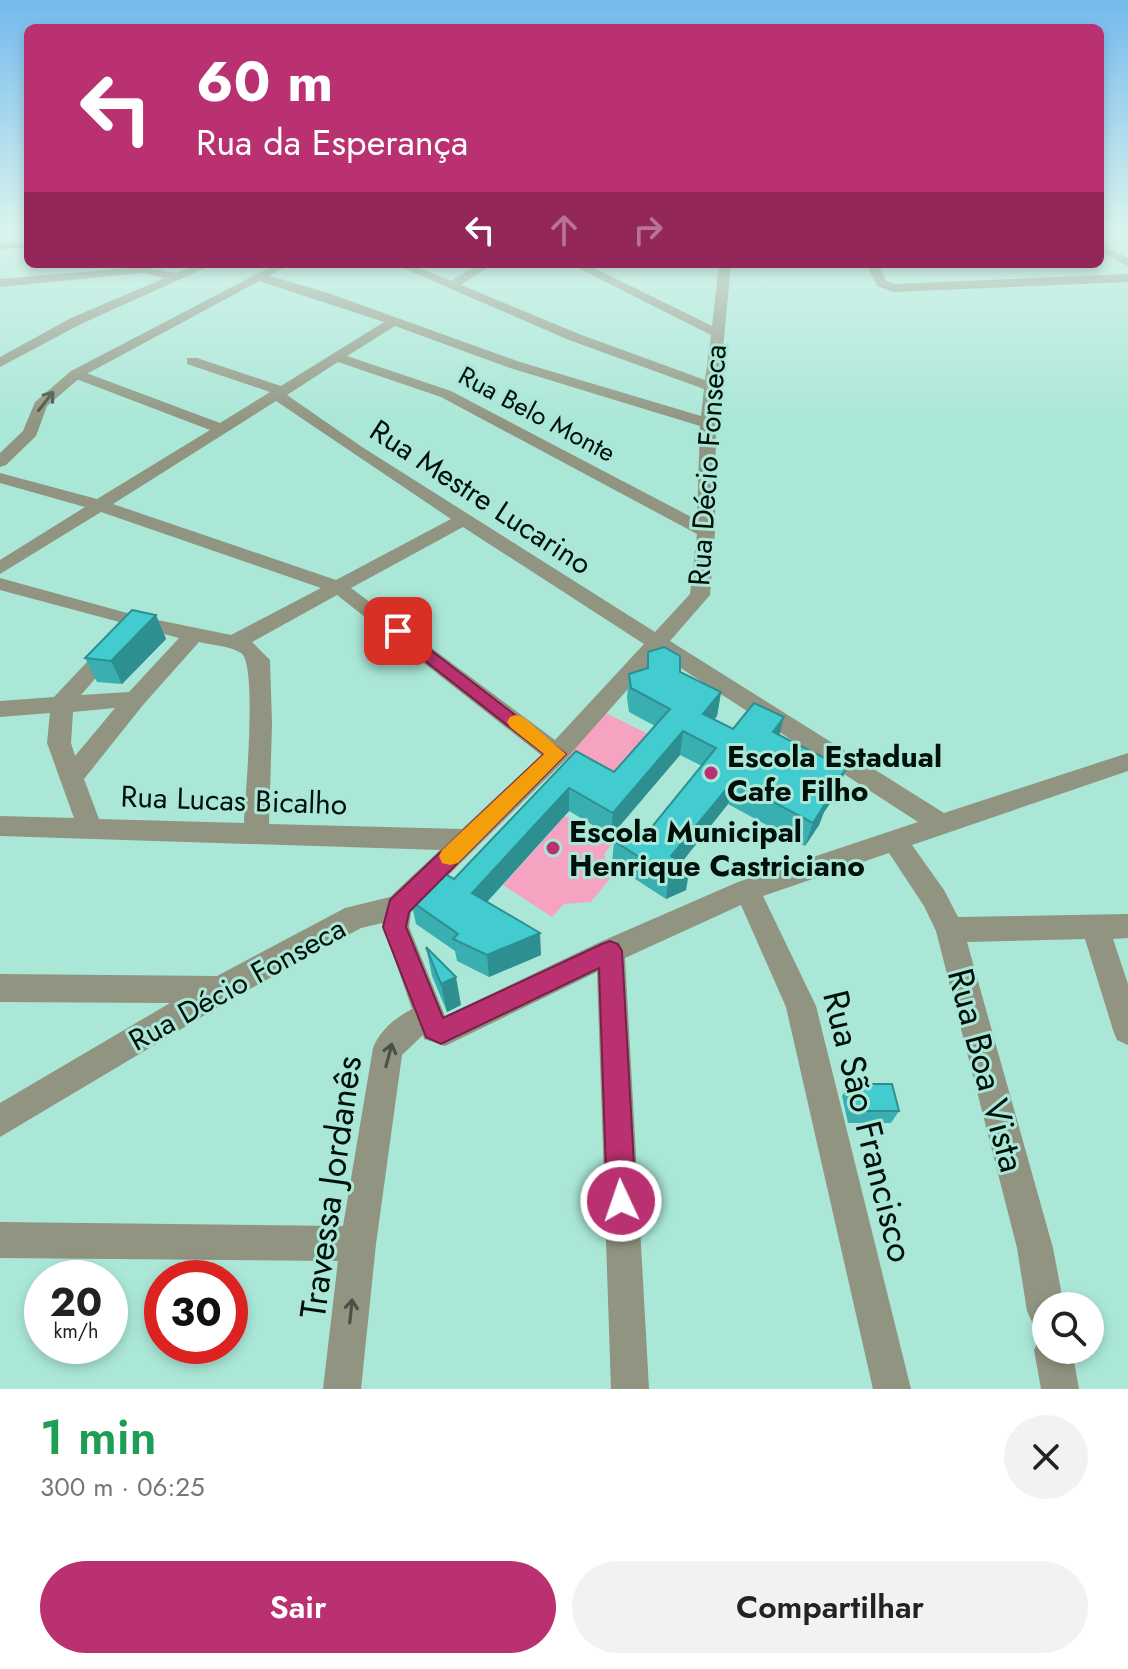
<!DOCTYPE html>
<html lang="pt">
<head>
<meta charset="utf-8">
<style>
	:root { --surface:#fff; --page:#f2f2f2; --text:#222; --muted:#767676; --accent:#b93170 }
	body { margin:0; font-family:Jost,sans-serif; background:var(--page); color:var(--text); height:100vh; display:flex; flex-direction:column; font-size:30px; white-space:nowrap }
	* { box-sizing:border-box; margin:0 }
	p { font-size:26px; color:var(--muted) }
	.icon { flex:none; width:44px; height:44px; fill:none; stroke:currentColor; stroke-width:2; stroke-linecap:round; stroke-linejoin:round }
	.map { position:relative; height:1389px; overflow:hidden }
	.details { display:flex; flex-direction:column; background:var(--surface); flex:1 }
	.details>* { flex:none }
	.top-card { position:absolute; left:24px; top:24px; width:1080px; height:244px; border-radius:12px; box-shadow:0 4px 12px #0003; background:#b93170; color:#fff; overflow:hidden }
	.controls { position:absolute; left:1032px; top:1292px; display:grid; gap:16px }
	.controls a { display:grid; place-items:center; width:72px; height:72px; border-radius:50%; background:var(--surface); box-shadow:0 4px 12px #0003; font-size:40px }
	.speed { position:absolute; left:24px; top:1260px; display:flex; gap:16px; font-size:40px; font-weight:700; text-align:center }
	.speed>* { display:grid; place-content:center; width:104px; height:104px; border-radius:50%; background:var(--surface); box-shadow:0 4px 12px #0003; line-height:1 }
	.speed small { font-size:20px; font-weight:400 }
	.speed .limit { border:12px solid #d22; background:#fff; color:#111 }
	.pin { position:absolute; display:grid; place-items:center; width:68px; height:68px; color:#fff; margin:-34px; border-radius:16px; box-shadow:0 4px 12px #0006 }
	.me { position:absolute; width:88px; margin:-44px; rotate:357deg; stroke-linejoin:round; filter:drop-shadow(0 0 6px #0008) }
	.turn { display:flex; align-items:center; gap:28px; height:168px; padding:0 40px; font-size:36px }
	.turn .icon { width:104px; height:104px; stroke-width:2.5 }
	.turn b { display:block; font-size:56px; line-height:68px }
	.lanes { display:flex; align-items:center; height:76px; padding:0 40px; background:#0003; justify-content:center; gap:40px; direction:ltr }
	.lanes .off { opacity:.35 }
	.round { display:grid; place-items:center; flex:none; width:84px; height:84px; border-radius:42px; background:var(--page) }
	.head { display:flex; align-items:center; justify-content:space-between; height:136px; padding:0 40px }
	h1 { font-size:48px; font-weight:600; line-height:60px; color:#1e9e55 }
	.primary-button { display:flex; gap:16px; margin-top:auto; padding:16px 40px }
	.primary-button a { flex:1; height:92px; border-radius:48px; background:var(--accent); color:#fff; font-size:32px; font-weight:600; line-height:92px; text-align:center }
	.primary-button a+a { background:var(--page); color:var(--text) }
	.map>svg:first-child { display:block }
</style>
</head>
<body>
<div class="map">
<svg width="1128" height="1389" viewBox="0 0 1128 1389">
	<rect width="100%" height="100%" fill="#aae7d7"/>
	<!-- green -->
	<g fill="#f6a3c1">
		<polygon points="606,713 650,735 609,782 564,758"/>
		<polygon points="565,816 614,842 604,854 612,876 591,902 564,904 552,917 503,885"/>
	</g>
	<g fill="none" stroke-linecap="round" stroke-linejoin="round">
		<!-- minor -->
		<g fill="#909480" fill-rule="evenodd">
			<polygon points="1100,244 1128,258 1128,266 1100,252"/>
			<polygon points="198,264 214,264 81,324 0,367 0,357 71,318 165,278 142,273 0,287 0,279 142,267 176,273"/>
			<path d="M394,264H410L451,281L479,264H493L461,285L579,334L705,380L711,335L578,268L582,264H595L592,267L712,326L719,264H731L716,423L715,532L710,595L670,641L944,813L1128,753V771L912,845L944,890L958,917L1128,914V938L1113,939L1128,984V1045L1117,1040L1113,1030L1085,939L967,942L1053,1248L1064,1306H1046V1330L1033,1324L1027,1311L1017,1248L936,931L924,906L889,853L763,896L816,1006L911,1389H873L786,1007L741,905L625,958L649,1389H611L597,972L445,1046L424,1039L423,1035L402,1055L376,1244L361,1389H323L338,1261L0,1258V1222L343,1226L373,1048C380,1030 395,1018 412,1009L382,923L361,928L230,1000L0,1137V1103L170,1003L0,1002V974L217,976L345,908L390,897L440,850L0,836V816L74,818L47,743L50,713L0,717V701L54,697L104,644H118L121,649L81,695L129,692L179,638L0,590V578L138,616L231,635L321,588L101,512L0,574V560L85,507L0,483V473L97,499L210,430L71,377V371H81L220,423L270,392L187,364V358H197L281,386L384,322L256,280V274L260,273L328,293L520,362L701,416L704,389L569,340ZM395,326L510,368L700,426L697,520L451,391L347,356ZM338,362L441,397L697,534L690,594L655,632L362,447L287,395ZM276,401L451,519L336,580L113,504ZM463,527L644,644L555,740L351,588ZM337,595L541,755L462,829L269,824L272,724L270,660L252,642ZM199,642C211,645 231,646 241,653C258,664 245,797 244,823L99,819L84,779L143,705ZM659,654L918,822L738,882L600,942L445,1016L409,927L411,912L565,760ZM115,708L75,756L71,743L73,712Z"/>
			<polygon points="866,264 878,264 886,281 895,284 1128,274 1128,282 893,292 877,286"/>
			<polygon points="1046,1334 1046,1350 1072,1350 1079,1389 1041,1389 1034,1350 1040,1337"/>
		</g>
		<!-- tertiary -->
		<g fill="#909480" fill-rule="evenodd">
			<polygon points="28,242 28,248 0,249 0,243"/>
			<polygon points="276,264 291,264 81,377 47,406 36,436 6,465 0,467 0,453 23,431 35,402 71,371"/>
		</g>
	</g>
	<!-- wall -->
	<g fill="#39afb2">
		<polygon points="156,615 166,639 122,684 97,682 85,658"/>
		<polygon points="648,652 680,672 721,692 717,716 714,719 733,729 780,735 838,792 824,812 819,825 805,846 728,804 681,862 686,890 666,899 612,864 614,841 643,838 702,766 680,755 611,836 569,811 487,902 541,955 489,977 457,961 455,951 416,924 411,901 454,879 576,751 614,772 655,726 629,712 627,698 629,674 646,668"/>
		<polygon points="426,947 461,1005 447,1012 432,976"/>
		<polygon points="849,1084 899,1111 891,1123 848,1123 842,1096"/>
	</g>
	<!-- shaded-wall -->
	<g fill="#2e8f91">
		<polygon points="156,615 166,639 122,684 111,661"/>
		<polygon points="721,692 717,716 699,737 703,714"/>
		<polygon points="784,717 778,741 773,732"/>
		<polygon points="683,731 680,755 611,836 613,813"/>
		<polygon points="846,769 838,792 824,812 819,825 805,846 813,823 823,800"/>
		<polygon points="733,781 728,804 671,876 690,867 686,890 666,899 671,856"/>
		<polygon points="569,788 569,811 475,915 472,893"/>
		<polygon points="540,933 541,955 489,977 487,955"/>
		<polygon points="456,977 461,1005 447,1012 441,984"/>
	</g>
	<!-- building -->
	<g fill="#42cccf" stroke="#2e8f91" stroke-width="2">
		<polygon points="132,610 156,615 111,661 85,658"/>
		<polygon points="664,647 680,656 680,672 721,692 703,714 733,729 754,703 784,717 773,732 846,769 823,800 827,801 813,823 733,781 671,856 690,867 669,876 614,841 623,826 643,838 716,748 683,731 613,813 569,788 472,893 540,933 487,955 453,939 458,934 411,901 440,871 454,879 576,751 614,772 670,709 631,688 629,674 648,668 648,652"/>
		<polygon points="426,947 456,977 441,984"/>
		<polygon points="849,1084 892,1084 899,1111 856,1111"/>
	</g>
	<!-- one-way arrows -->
	<defs><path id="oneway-shaft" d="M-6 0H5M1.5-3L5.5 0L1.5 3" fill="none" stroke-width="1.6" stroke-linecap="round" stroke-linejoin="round" transform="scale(2)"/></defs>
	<g stroke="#485246">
		<use href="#oneway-shaft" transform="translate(46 401) rotate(-52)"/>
		<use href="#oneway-shaft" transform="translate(389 1055) rotate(-75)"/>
		<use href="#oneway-shaft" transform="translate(351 1311) rotate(-84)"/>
	</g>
	<!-- sky -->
	<linearGradient id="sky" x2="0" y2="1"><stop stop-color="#74b9ee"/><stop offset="0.54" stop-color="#d9f4ed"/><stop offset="1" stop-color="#d9f4ed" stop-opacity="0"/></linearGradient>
	<rect width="1128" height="424" fill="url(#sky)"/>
	<!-- route -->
	<polygon fill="#b93170" stroke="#782049" stroke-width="2" points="398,625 566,754 409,912 406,927 443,1018 602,944 610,941 618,944 622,951 636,1201 631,1211 621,1216 611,1211 607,1201 599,968 441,1044 426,1037 383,927 390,900 544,754 392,635 389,631 392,627"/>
	<!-- slow -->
	<polygon fill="#f59e0b" points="516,715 523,717 566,754 458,863 450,865 442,863 439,856 442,850 544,754 510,727 507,722 510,717"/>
	<!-- markers -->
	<g fill="#b93170" stroke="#aae7d7" stroke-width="3">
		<circle cx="711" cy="773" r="8"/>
		<circle cx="553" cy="848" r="8"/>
	</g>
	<g text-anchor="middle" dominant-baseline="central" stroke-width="6" stroke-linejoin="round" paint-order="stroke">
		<!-- far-street labels -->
		<g font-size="26" fill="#00100b" stroke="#aae7d7">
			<text transform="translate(537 414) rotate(28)">Rua Belo Monte</text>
		</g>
		<!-- street labels -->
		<g font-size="30" fill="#00100b" stroke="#aae7d7">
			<text transform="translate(707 465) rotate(-86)">Rua Décio Fonseca</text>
			<text transform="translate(481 497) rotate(33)">Rua Mestre Lucarino</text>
			<text transform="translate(234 800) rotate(2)">Rua Lucas Bicalho</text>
			<text transform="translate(237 984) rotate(-29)">Rua Décio Fonseca</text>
		</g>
		<!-- poi labels -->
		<g font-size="30" font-weight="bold" fill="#00100b" stroke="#aae7d7" text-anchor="start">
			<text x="727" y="756">Escola Estadual<tspan x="727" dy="34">Cafe Filho</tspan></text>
			<text x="569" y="831">Escola Municipal<tspan x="569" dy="34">Henrique Castriciano</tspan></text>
		</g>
		<!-- near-street labels -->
		<g font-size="36" fill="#00100b" stroke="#aae7d7">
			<text transform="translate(987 1070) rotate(75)">Rua Boa Vista</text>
			<text transform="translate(869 1126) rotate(76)">Rua São Francisco</text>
			<text transform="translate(330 1187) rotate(-82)">Travessa Jordanês</text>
		</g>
	</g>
</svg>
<div class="controls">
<a><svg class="icon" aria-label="search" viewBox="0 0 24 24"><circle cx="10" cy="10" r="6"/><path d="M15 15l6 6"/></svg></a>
</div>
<div class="speed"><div>20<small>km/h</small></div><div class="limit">30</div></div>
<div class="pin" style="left:398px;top:631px;background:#d93025"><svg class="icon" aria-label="arrive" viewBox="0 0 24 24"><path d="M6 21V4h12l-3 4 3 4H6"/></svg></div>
<svg class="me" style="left:621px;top:1201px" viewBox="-20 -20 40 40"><circle r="17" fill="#b93170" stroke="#fff" stroke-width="3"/><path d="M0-11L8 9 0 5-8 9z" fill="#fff"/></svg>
<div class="top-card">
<div class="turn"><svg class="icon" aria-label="left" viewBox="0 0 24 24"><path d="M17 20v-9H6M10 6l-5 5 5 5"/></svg><div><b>60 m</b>Rua da Esperança</div></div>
<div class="lanes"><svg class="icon" aria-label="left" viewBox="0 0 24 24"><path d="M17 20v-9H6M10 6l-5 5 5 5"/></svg><svg class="icon off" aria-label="ahead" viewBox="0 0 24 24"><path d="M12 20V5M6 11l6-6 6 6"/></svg><svg class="icon off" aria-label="right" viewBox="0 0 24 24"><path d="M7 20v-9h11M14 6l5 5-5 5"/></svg></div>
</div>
</div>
<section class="details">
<div class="head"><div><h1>1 min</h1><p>300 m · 06:25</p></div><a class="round"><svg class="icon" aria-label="close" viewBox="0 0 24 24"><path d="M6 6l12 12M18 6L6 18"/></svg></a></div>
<div class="primary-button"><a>Sair</a><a>Compartilhar</a></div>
</section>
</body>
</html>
